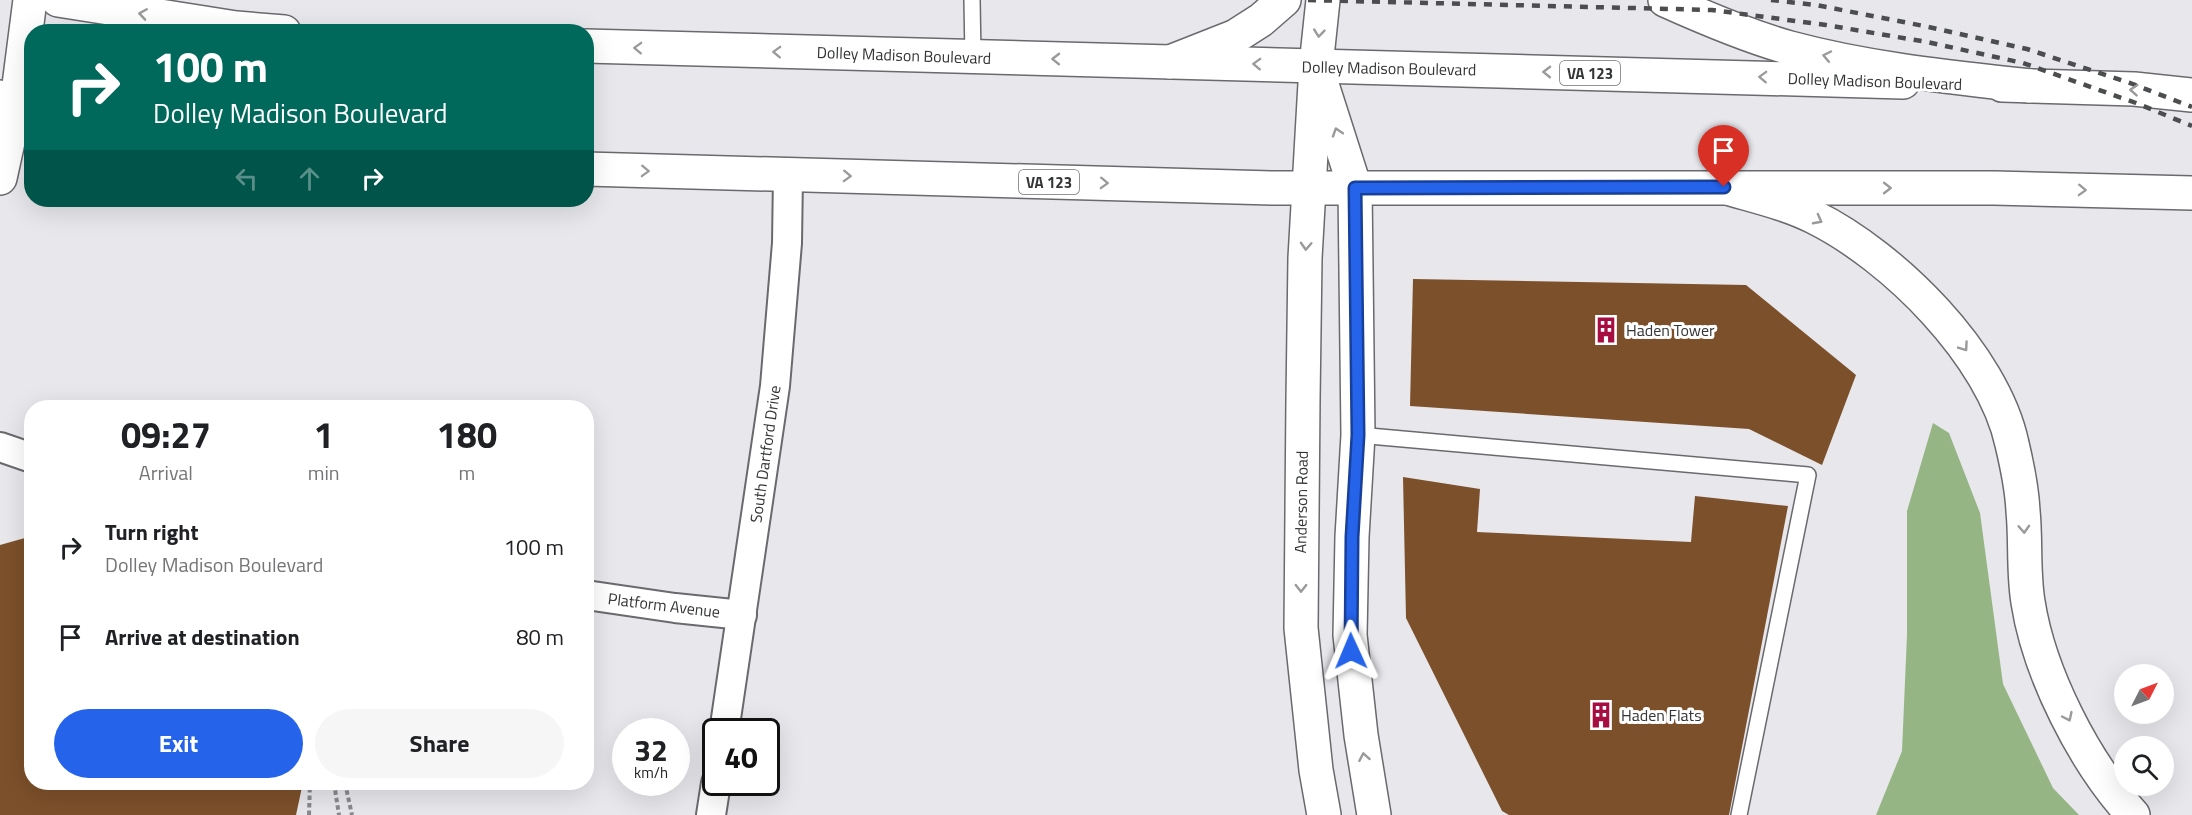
<!DOCTYPE html>
<html lang="en">
<head>
<meta charset="utf-8">
<style>
	:root { --surface:#fff; --page:#f6f6f6; --text:#202124; --muted:#757577; --accent:#2563eb }
	body { margin:0; font-family:"Titillium Web",sans-serif; background:var(--page); color:var(--text); height:100vh; display:flex; flex-direction:column; font-size:22px; white-space:nowrap }
	* { box-sizing:border-box; margin:0 }
	p { font-size:20px; color:var(--muted) }
	.icon { flex:none; width:33px; height:33px; fill:none; stroke:currentColor; stroke-width:2; stroke-linecap:round; stroke-linejoin:round }
	.map { position:relative; flex:1; overflow:hidden }
	.details { position:absolute; left:24px; top:400px; width:570px; height:390px; display:flex; flex-direction:column; background:var(--surface); border-radius:24px; box-shadow:0 6px 24px #0002 }
	.details>* { flex:none }
	.banner { position:absolute; left:24px; top:24px; width:570px; height:183px; border-radius:24px; box-shadow:0 6px 24px #0002; background:#00695c; color:#fff; overflow:hidden }
	.needle { width:39px; rotate:48deg }
	.controls { position:absolute; left:2114px; top:664px; display:grid; gap:12px }
	.controls a { display:grid; place-items:center; width:60px; height:60px; border-radius:50%; background:var(--surface); box-shadow:0 6px 24px #0002; font-size:30px }
	.speed { position:absolute; left:612px; top:718px; display:flex; gap:12px; font-size:30px; font-weight:700; text-align:center }
	.speed>* { display:grid; place-content:center; width:78px; height:78px; border-radius:50%; background:var(--surface); box-shadow:0 6px 24px #0002; line-height:1 }
	.speed small { font-size:15px; font-weight:400 }
	.speed .limit { border:3px solid #111; border-radius:9px; background:#fff; color:#111 }
	.pin { position:absolute; display:grid; place-items:center; width:51px; height:51px; color:#fff; margin:-62px -26px; border-radius:50% 50% 50% 0; rotate:-45deg; box-shadow:0 0 6px #0007 }
	.pin .icon { rotate:45deg }
	.me { position:absolute; width:66px; margin:-33px; rotate:359deg; stroke-linejoin:round; filter:drop-shadow(0 0 4px #0008) }
	.turn { display:flex; align-items:center; gap:21px; height:126px; padding:0 30px; font-size:27px }
	.turn .icon { width:78px; height:78px; stroke-width:2.5 }
	.turn b { display:block; font-size:42px; line-height:51px }
	.lanes { display:flex; align-items:center; height:57px; padding:0 30px; background:#0003; justify-content:center; gap:30px; direction:ltr }
	.lanes .off { opacity:.35 }
	.eta { display:flex; justify-content:space-evenly; align-items:center; height:102px; text-align:center }
	.eta b { font-size:36px; font-weight:700; line-height:42px }
	.button { display:flex; gap:12px; margin-top:auto; padding:12px 30px }
	.button a { flex:1; height:69px; border-radius:36px; background:var(--accent); color:#fff; font-size:24px; font-weight:700; line-height:69px; text-align:center }
	.button a+a { background:var(--page); color:var(--text) }
	ul { padding:0; list-style:none }
	li { display:flex; align-items:center; gap:18px; height:90px; padding:0 30px }
	li div { flex:1 }
	li b { display:block; font-size:22px }
	li em { font-style:normal }
	.map>svg:first-child { display:block }
</style>
</head>
<body>
<div class="map">
<svg width="2192" height="815" viewBox="0 0 2192 815">
	<rect width="100%" height="100%" fill="#e7e7ec"/>
	<!-- forest -->
	<polygon fill="#95b684" points="1933,423 1949,433 1980,513 2003,684 2053,788 2079,815 1876,815 1902,751 1907,635 1907,511"/>
	<!-- building -->
	<g fill="#7c502a">
		<polygon points="1413,279 1746,285 1856,375 1822,465 1749,429 1410,406"/>
		<polygon points="1403,477 1480,489 1477,532 1691,542 1695,496 1788,506 1729,815 1509,815 1502,811 1406,618"/>
		<polygon points="32,536 32,783 278,783 302,787 296,815 0,815 0,545"/>
	</g>
	<g fill="none" stroke-linecap="round" stroke-linejoin="round">
		<!-- lane casing -->
		<g stroke="#6a6a6e" stroke-width="18">
			<g id="lane">
				<polyline points="972,0 973,57"/>
				<polyline points="1358,435 1808,475 1739,815"/>
			</g>
		</g>
		<!-- street casing -->
		<g stroke="#6a6a6e" stroke-width="32">
			<g id="street">
				<polyline points="0,447 32,458"/>
				<polyline points="586,595 675,608 742,615"/>
				<polyline points="724,732 775,386 787,243 788,175"/>
				<polyline points="711,815 716,783"/>
			</g>
		</g>
		<!-- secondary casing -->
		<g stroke="#6a6a6e" stroke-width="36">
			<g id="secondary">
				<polyline points="1316,66 1355,188 1358,435 1352,537 1350,635 1361,735 1374,815"/>
				<polyline points="0,178 17,101 30,0"/>
				<polyline points="1309,188 1305,258 1303,399 1301,628 1316,770 1324,815"/>
			</g>
		</g>
		<!-- primary casing -->
		<g stroke="#6a6a6e" stroke-width="36">
			<g id="primary">
				<polyline points="58,0 236,28 284,32"/>
				<polyline points="586,46 1903,82"/>
				<polyline points="2002,85 2134,89 2192,95"/>
				<polyline points="0,97 32,104"/>
				<polyline points="586,169 1274,188 1994,188 2192,193"/>
				<polyline points="1309,188 1316,66"/>
			</g>
		</g>
		<!-- highway casing -->
		<g stroke="#6a6a6e" stroke-width="36">
			<g id="highway">
				<path d="M1665,0C1705,18 1747,36 1790,48C1868,69 1949,77 2030,86"/>
				<polyline points="1170,62 1236,36 1261,20 1284,0"/>
				<polyline points="1316,66 1323,0"/>
				<path d="M1724,187C1754,196 1786,203 1814,217C1893,256 1993,355 2012,444C2017,465 2022,489 2023,511C2026,541 2023,572 2028,602C2039,673 2084,762 2133,815"/>
			</g>
		</g>
		<!-- path -->
		<g stroke="#88898b" stroke-width="4" stroke-dasharray="4.5 3" stroke-linecap="butt">
			<polyline points="334,783 339,815"/>
			<polyline points="345,783 352,815"/>
			<polyline points="309,815 310,783"/>
		</g>
		<!-- lane -->
		<use href="#lane" stroke="#fff" stroke-width="15"/>
		<!-- street -->
		<use href="#street" stroke="#fff" stroke-width="28"/>
		<!-- secondary -->
		<use href="#secondary" stroke="#fff" stroke-width="33"/>
		<!-- primary -->
		<use href="#primary" stroke="#fff" stroke-width="33"/>
		<!-- highway -->
		<use href="#highway" stroke="#fff" stroke-width="33"/>
		<!-- rail -->
		<g stroke="#4c4d4f" stroke-width="4.5" stroke-dasharray="8 8" stroke-linecap="butt">
			<polyline points="1308,0 1712,10 1826,25 1927,42 2023,63 2136,103 2192,126"/>
			<polyline points="1771,0 1816,5 1924,26 2027,49 2130,83 2192,107"/>
		</g>
	</g>
	<!-- one-way arrows -->
	<defs><path id="oneway-chevron" d="M-2-3.5L2.5 0L-2 3.5" fill="none" stroke-width="1.6" stroke-linecap="round" stroke-linejoin="round" transform="scale(1.5)"/></defs>
	<g stroke="#9a9a9a">
		<use href="#oneway-chevron" transform="translate(143 14) rotate(-171)"/>
		<use href="#oneway-chevron" transform="translate(1319 33) rotate(96)"/>
		<use href="#oneway-chevron" transform="translate(638 48) rotate(-178)"/>
		<use href="#oneway-chevron" transform="translate(777 52) rotate(-178)"/>
		<use href="#oneway-chevron" transform="translate(1827 56) rotate(-168)"/>
		<use href="#oneway-chevron" transform="translate(1056 59) rotate(-179)"/>
		<use href="#oneway-chevron" transform="translate(1257 64) rotate(-178)"/>
		<use href="#oneway-chevron" transform="translate(1547 72) rotate(-179)"/>
		<use href="#oneway-chevron" transform="translate(1763 77) rotate(-178)"/>
		<use href="#oneway-chevron" transform="translate(2134 90) rotate(-176)"/>
		<use href="#oneway-chevron" transform="translate(1337 132) rotate(-108)"/>
		<use href="#oneway-chevron" transform="translate(645 171) rotate(2)"/>
		<use href="#oneway-chevron" transform="translate(847 176) rotate(2)"/>
		<use href="#oneway-chevron" transform="translate(1104 183) rotate(2)"/>
		<use href="#oneway-chevron" transform="translate(1887 188)"/>
		<use href="#oneway-chevron" transform="translate(2082 190) rotate(2)"/>
		<use href="#oneway-chevron" transform="translate(1818 220) rotate(28)"/>
		<use href="#oneway-chevron" transform="translate(1306 246) rotate(93)"/>
		<use href="#oneway-chevron" transform="translate(1964 347) rotate(55)"/>
		<use href="#oneway-chevron" transform="translate(2024 529) rotate(87)"/>
		<use href="#oneway-chevron" transform="translate(1301 588) rotate(90)"/>
		<use href="#oneway-chevron" transform="translate(2068 717) rotate(65)"/>
		<use href="#oneway-chevron" transform="translate(1364 757) rotate(-100)"/>
	</g>
	<g fill="none" stroke-linecap="round" stroke-linejoin="round">
		<!-- route casing -->
		<g stroke="#184099" stroke-width="15">
			<polyline id="route" points="1351,651 1352,537 1358,435 1355,188 1724,187"/>
		</g>
		<!-- route -->
		<use href="#route" stroke="#2563eb" stroke-width="10"/>
	</g>
	<!-- icons -->
	<defs>
		<g id="building-bare" transform="scale(2.07)"><path d="M-4-6H4V6H1V3H-1V6H-4ZM-2.5-4.3h1.7v1.8h-1.7ZM.8-4.3h1.7v1.8H.8ZM-2.5-1h1.7V.8h-1.7ZM.8-1h1.7V.8H.8Z" fill="#a60e41" stroke="#fff" stroke-width="2.5" paint-order="stroke"/></g>
	</defs>
	<g fill-rule="evenodd">
		<use href="#building-bare" x="1606" y="330"/>
		<use href="#building-bare" x="1601" y="715"/>
	</g>
	<g text-anchor="middle" dominant-baseline="central" stroke-width="6" stroke-linejoin="round" paint-order="stroke">
		<!-- shield labels -->
		<g fill="#fff" stroke="#717272" stroke-width="1.5">
			<rect x="1560" y="61" width="60" height="24" rx="4.5"/>
			<rect x="1019" y="170" width="60" height="24" rx="4.5"/>
		</g>
		<g font-size="15" font-weight="bold" fill="#343536">
			<text x="1590" y="73">VA 123</text>
			<text x="1049" y="182">VA 123</text>
		</g>
		<!-- street labels -->
		<g font-size="16" fill="#343536" stroke="#fff">
			<text transform="translate(904 55) rotate(2)">Dolley Madison Boulevard</text>
			<text transform="translate(1389 68) rotate(1)">Dolley Madison Boulevard</text>
			<text transform="translate(1875 81) rotate(2)">Dolley Madison Boulevard</text>
			<text transform="translate(765 454) rotate(-82)">South Dartford Drive</text>
			<text transform="translate(1301 502) rotate(-89)">Anderson Road</text>
			<text transform="translate(664 605) rotate(7)">Platform Avenue</text>
		</g>
		<!-- poi labels -->
		<g font-size="16" fill="#343536" stroke="#fff" text-anchor="start">
			<text x="1626" y="330">Haden Tower</text>
			<text x="1621" y="715">Haden Flats</text>
		</g>
	</g>
</svg>
<div class="controls">
<a><svg class="needle" viewBox="-14 -14 28 28"><path d="M0-13l5 13h-10z" fill="#e53935"/><path d="M0 13l5-13h-10z" fill="#757577"/></svg></a>
<a><svg class="icon" aria-label="search" viewBox="0 0 24 24"><circle cx="10" cy="10" r="6"/><path d="M15 15l6 6"/></svg></a>
</div>
<div class="speed"><div>32<small>km/h</small></div><div class="limit">40</div></div>
<div class="pin" style="left:1724px;top:187px;background:#d93025"><svg class="icon" aria-label="arrive" viewBox="0 0 24 24"><path d="M6 21V4h12l-3 4 3 4H6"/></svg></div>
<svg class="me" style="left:1351px;top:651px" viewBox="-20 -20 40 40"><path d="M0-17L14 15 0 8-14 15z" fill="#2563eb" stroke="#fff" stroke-width="4"/></svg>
<div class="banner">
<div class="turn"><svg class="icon" aria-label="right" viewBox="0 0 24 24"><path d="M7 20v-9h11M14 6l5 5-5 5"/></svg><div><b>100 m</b>Dolley Madison Boulevard</div></div>
<div class="lanes"><svg class="icon off" aria-label="left" viewBox="0 0 24 24"><path d="M17 20v-9H6M10 6l-5 5 5 5"/></svg><svg class="icon off" aria-label="ahead" viewBox="0 0 24 24"><path d="M12 20V5M6 11l6-6 6 6"/></svg><svg class="icon" aria-label="right" viewBox="0 0 24 24"><path d="M7 20v-9h11M14 6l5 5-5 5"/></svg></div>
</div>
<section class="details">
<div class="eta">
<div><b>09:27</b><p>Arrival</p></div>
<div><b>1</b><p>min</p></div>
<div><b>180</b><p>m</p></div>
</div>
<ul>
<li><svg class="icon" aria-label="right" viewBox="0 0 24 24"><path d="M7 20v-9h11M14 6l5 5-5 5"/></svg><div><b>Turn right</b><p>Dolley Madison Boulevard</p></div><em>100 m</em></li>
<li><svg class="icon" aria-label="arrive" viewBox="0 0 24 24"><path d="M6 21V4h12l-3 4 3 4H6"/></svg><div><b>Arrive at destination</b></div><em>80 m</em></li>
</ul>
<div class="button"><a>Exit</a><a>Share</a></div>
</section>
</div>
</body>
</html>
